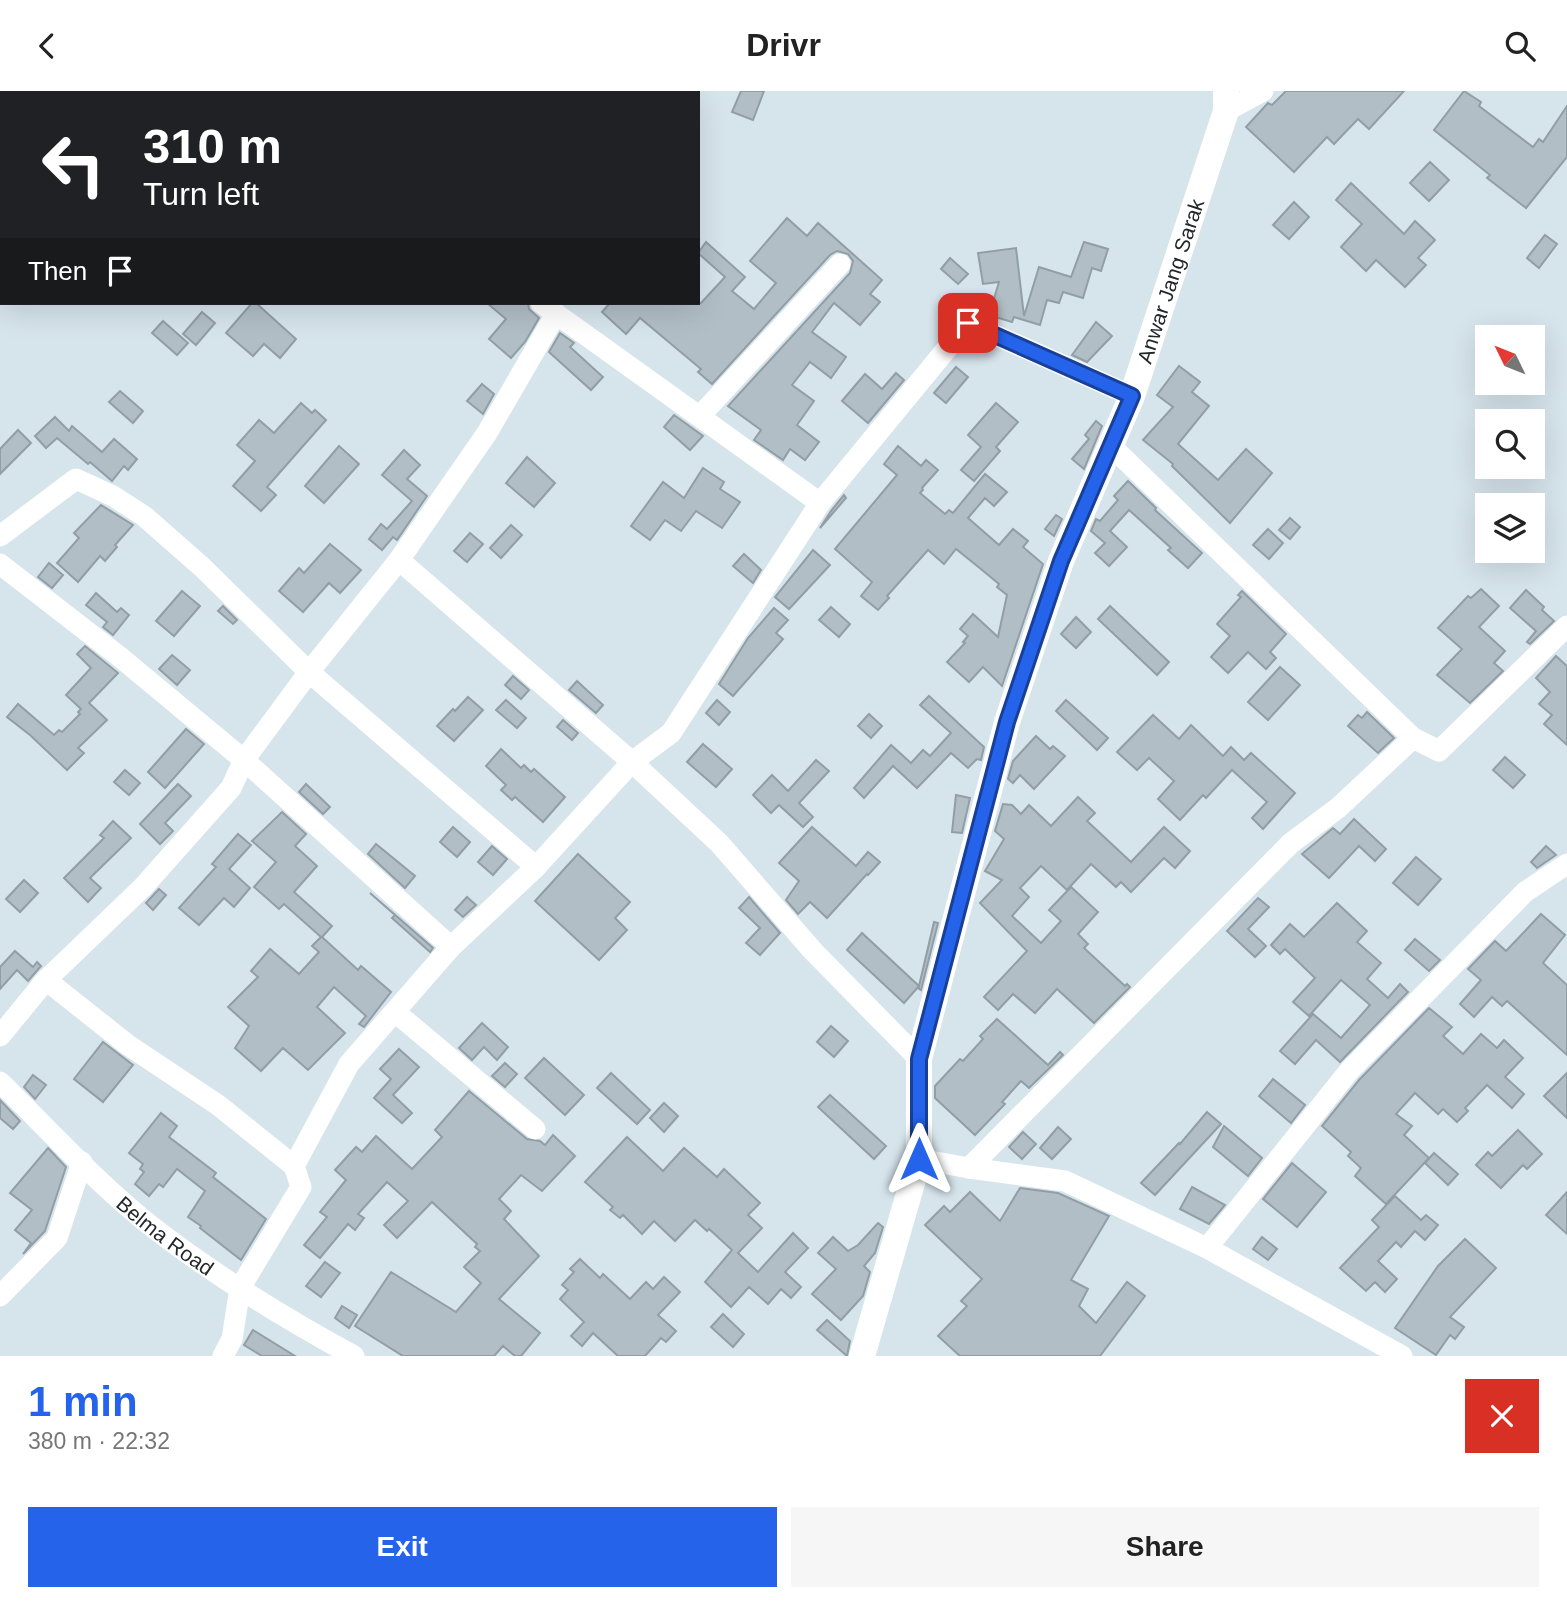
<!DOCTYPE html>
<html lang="en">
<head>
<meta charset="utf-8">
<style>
	:root { --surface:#fff; --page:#f6f6f6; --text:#222; --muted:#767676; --accent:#2563eb }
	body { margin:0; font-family:Helvetica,sans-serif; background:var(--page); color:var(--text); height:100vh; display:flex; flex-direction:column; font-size:26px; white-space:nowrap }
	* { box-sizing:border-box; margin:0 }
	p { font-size:23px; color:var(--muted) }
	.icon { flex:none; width:38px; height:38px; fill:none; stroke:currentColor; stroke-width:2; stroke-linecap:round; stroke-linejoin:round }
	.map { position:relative; height:1265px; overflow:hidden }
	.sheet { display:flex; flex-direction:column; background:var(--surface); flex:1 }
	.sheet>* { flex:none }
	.hud { position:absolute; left:0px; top:0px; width:700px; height:214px; box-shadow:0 7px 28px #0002; background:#202124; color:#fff; overflow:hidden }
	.needle { width:46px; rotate:313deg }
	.tools { position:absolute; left:1475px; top:234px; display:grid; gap:14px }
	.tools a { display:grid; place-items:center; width:70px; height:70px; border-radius:0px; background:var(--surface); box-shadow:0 7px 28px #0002; font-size:35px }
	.pin { position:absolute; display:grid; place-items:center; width:60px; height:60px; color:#fff; margin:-30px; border-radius:14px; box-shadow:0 4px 10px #0006 }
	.me { position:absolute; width:77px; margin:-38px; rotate:0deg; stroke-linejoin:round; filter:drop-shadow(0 0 5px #0008) }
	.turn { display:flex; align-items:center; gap:24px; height:147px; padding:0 28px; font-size:32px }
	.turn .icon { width:91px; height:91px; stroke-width:2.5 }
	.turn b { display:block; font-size:49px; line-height:60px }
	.then { display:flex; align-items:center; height:66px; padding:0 28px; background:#0003; gap:14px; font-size:26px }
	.round { display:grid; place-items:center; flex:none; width:74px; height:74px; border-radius:0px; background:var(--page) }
	.summary { display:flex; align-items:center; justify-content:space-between; height:119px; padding:0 28px }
	h1 { font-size:42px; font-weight:700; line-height:52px; color:var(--accent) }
	.cta { display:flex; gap:14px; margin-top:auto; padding:14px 28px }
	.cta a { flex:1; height:80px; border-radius:0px; background:var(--accent); color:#fff; font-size:28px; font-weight:700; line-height:80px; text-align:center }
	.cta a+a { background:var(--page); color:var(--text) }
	header { display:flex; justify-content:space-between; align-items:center; height:91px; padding:0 28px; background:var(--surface); font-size:32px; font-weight:700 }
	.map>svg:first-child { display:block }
</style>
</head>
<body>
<header><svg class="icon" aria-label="back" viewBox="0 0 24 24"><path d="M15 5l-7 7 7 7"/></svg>Drivr<svg class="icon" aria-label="search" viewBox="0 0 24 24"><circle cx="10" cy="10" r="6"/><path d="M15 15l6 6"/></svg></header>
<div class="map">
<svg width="1567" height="1265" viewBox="0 0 1567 1265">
	<rect width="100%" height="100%" fill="#d6e4ec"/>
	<!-- building -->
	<g fill="#b1bec6" stroke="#919ea6" stroke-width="2">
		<polygon points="741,0 764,0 753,29 732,21"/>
		<polygon points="1286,0 1404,0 1369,38 1358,28 1334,53 1327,46 1294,81 1246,36 1268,12 1272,14"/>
		<polygon points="1464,0 1481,11 1479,15 1533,56 1539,48 1543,51 1567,15 1567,66 1526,117 1487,87 1490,84 1434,39"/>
		<polygon points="1430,71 1449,89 1429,110 1410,92"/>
		<polygon points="1351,92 1404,143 1415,130 1435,149 1418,167 1426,174 1405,196 1376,169 1366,180 1341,156 1362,133 1336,109"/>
		<polygon points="1294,111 1309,126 1289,148 1273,134"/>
		<polygon points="787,127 807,145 818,132 882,189 870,203 880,211 860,234 834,212 812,241 846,266 831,287 810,271 792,294 814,310 797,334 819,351 805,369 790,358 783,369 754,349 761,339 728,315 850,182 853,170 848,163 837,160 830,164 712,293 698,281 701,278 640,227 626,243 602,221 610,212 701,212 725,186 698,162 706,151 745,186 732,200 754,218 776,192 750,170"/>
		<polygon points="1545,144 1557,153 1539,177 1527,167"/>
		<polygon points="1084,151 1108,158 1101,180 1092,177 1083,207 1063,201 1059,212 1047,209 1040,234 1014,226 1012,231 989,224 999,191 983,193 978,162 1016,157 1024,225 1039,176 1071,186"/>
		<polygon points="950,167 968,183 958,193 941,178"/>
		<polygon points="252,212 256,212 296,248 280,267 264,253 253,265 226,242"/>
		<polygon points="487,212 528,212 529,218 539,227 525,251 511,267 489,248 506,228"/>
		<polygon points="202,221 215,232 196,254 183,243"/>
		<polygon points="163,230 188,252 177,264 152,242"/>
		<polygon points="1096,231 1112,245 1087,271 1072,264"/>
		<polygon points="560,242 574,252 570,256 603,286 591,299 549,261"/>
		<polygon points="1179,275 1200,291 1192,301 1209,315 1178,353 1218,389 1246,358 1272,382 1230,432 1172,375 1173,373 1143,349 1173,316 1157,304"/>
		<polygon points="956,276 968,286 946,312 934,302"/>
		<polygon points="896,282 904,289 868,332 842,310 865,283 882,298"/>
		<polygon points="482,293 494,303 483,323 467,310"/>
		<polygon points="120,300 143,320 133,332 109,311"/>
		<polygon points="301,312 312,322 315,319 326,329 267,396 276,404 261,420 233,395 255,370 237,354 259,329 274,342"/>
		<polygon points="996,312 1018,331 996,356 1000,360 974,390 961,379 981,356 968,344"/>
		<polygon points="674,324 703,345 690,359 664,336"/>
		<polygon points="55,326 69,340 72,335 102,361 114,348 137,368 128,379 124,375 112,390 90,371 88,373 57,347 46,357 35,345"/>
		<polygon points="1096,330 1102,335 1084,378 1072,368 1089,348 1085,344"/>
		<polygon points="18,339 31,352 0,383 0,358"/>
		<polygon points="339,355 359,373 324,412 305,395"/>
		<polygon points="898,355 921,375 926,369 938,379 922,397 923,399 920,402 945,423 949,419 953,422 985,383 1007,401 994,415 985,407 968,427 999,454 1013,438 1028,450 1023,456 1043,473 1002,595 983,576 969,591 947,571 965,552 963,551 968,545 960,538 973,523 998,546 1007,504 997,496 999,493 976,474 956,458 944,473 928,459 887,505 889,507 878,519 861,505 872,491 835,458 897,384 884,373"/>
		<polygon points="404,359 420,374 407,388 427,405 397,449 393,446 382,459 369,448 381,433 387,438 412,410 382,384"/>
		<polygon points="527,366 555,392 534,416 506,392"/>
		<polygon points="703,377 724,391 720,398 740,411 722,437 696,420 681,440 665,429 650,449 631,435 663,391 684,407"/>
		<polygon points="1128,390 1156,417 1155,419 1202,462 1188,477 1168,459 1171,457 1129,419 1110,440 1127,456 1109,475 1095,462 1105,452 1091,440 1096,428 1100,430 1118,409 1114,405"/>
		<polygon points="844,404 846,407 820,437 831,420"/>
		<polygon points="101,414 133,434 115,454 117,456 105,470 100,465 78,491 57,472 79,447 74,442"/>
		<polygon points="1056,424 1062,428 1054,445 1045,438"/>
		<polygon points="1290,427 1300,436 1290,448 1279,439"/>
		<polygon points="511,434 522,444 501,467 490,457"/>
		<polygon points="1268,438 1283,452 1269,468 1253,454"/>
		<polygon points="470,442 483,453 467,471 454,460"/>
		<polygon points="330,453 361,479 340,502 329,492 303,521 279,500 299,477 304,482"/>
		<polygon points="813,459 830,474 789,518 775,506"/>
		<polygon points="744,463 761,479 753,492 733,475"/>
		<polygon points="49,472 63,484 52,497 38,486"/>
		<polygon points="1481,498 1499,515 1479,536 1505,560 1494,572 1503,580 1470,612 1437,584 1462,558 1438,537 1468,505 1471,507"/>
		<polygon points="1526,499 1544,516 1542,519 1554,530 1530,553 1527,551 1536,540 1510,517"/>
		<polygon points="182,500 200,515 174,545 156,530"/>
		<polygon points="1242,500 1286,543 1270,561 1276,567 1266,578 1248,561 1228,582 1211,566 1230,545 1217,533 1241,506 1238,504"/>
		<polygon points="96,502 117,521 121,517 129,524 113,544 103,536 107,531 86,514"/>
		<polygon points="223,515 237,529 233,533 218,520"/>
		<polygon points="1110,515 1169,571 1157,584 1098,528"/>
		<polygon points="831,516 850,533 839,546 819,529"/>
		<polygon points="774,517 788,529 776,542 783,548 733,605 719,593 748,547"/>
		<polygon points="1076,526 1091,541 1076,557 1061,543"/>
		<polygon points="85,555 118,582 89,612 107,629 78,657 84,662 67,679 30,644 7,626 18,613 54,644 59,639 62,641 80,623 78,621 81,618 66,604 91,577 77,563"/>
		<polygon points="172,564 190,579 177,594 159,578"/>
		<polygon points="1556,565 1567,575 1567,654 1544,633 1552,624 1539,613 1550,601 1536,587"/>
		<polygon points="1280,576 1300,594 1268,629 1248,611"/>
		<polygon points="513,585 529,599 521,608 505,594"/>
		<polygon points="577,590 603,614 596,622 569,599"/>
		<polygon points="929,605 984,656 981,669 977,668 968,677 951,662 917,697 893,675 864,707 854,697 891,654 911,672 923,659 930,665 951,642 920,614"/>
		<polygon points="468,606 483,619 454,650 437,635 453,618 455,620"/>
		<polygon points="506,609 526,627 517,637 496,619"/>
		<polygon points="717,609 730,621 719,634 706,622"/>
		<polygon points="1066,609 1108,647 1097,659 1056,620"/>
		<polygon points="1367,621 1394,647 1378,662 1348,635 1358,624 1362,627"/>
		<polygon points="869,623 882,635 871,647 858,635"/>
		<polygon points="1153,624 1179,648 1191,634 1223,665 1231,656 1244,669 1251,662 1295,702 1263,738 1252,727 1267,711 1232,679 1206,707 1203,704 1180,729 1158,708 1174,690 1149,667 1137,679 1117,661"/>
		<polygon points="563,629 578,642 572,649 557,636"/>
		<polygon points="186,638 204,653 165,697 148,681"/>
		<polygon points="1036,645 1050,658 1053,655 1065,665 1034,698 1020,684 1013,692 1008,688 1013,670"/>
		<polygon points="703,653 732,678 716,696 687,671"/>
		<polygon points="501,658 521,677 524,674 531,681 534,678 565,706 543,731 515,706 512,709 501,699 506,694 486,675"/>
		<polygon points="1505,666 1525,684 1513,697 1493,679"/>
		<polygon points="816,669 829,680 799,712 813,726 803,736 779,714 771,722 753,704 772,684 788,700"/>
		<polygon points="125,679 140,692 129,704 114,691"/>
		<polygon points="178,693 191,705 165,732 173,740 160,753 140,733"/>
		<polygon points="306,693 330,716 323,723 299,701"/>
		<polygon points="956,704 970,707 962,742 952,741"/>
		<polygon points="1078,706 1095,722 1087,730 1131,771 1164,736 1190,760 1175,777 1164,767 1131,801 1121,791 1116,796 1091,773 1067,799 1041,775 1020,797 1029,806 1012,825 1041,852 1061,830 1049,819 1071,796 1098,821 1078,843 1088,853 1084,857 1125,895 1127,893 1130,896 1094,932 1057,898 1035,922 1013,903 998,919 984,906 1027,860 980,812 1002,789 985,780 1004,748 995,740 1003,713 1012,714 1021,723 1029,714 1051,735"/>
		<polygon points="282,721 306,743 295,755 317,775 294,801 332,835 322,846 358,879 361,875 391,901 364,936 359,933 366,925 334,896 317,916 345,942 308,979 283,957 261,980 235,957 249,935 228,916 258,886 251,880 270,858 299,883 319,861 312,855 321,846 284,813 279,818 254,796 276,771 252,750"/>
		<polygon points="1354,728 1386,758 1375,770 1359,755 1329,787 1302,763 1333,737 1340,743"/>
		<polygon points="113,730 131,747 90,787 101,797 88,811 64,787 104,747 100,744"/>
		<polygon points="453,736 470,751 457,766 440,751"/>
		<polygon points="812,736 856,775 868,761 880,771 868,784 867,783 827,827 810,811 798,823 786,809 799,790 779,772"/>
		<polygon points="238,743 251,754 229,778 250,797 234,816 224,807 199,834 179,817 216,776 212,773"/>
		<polygon points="376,753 415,785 405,797 368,763"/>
		<polygon points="492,755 507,768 493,784 478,771"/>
		<polygon points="1546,755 1556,764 1537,777 1531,771"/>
		<polygon points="578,763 630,811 615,827 627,839 599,869 535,810"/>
		<polygon points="1416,766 1441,788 1418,814 1393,792"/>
		<polygon points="24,789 38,802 20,821 6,808"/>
		<polygon points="159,798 166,804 153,819 146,812"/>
		<polygon points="370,802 433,857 430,861 392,827 395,824"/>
		<polygon points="467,806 476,814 463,826 455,819"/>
		<polygon points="749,806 780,842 760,864 746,852 760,837 739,817"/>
		<polygon points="1258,807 1269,816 1248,838 1266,855 1255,866 1227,840"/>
		<polygon points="1337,812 1367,840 1357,851 1381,872 1367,888 1388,907 1400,893 1408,901 1340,971 1316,949 1295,973 1280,960 1313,923 1341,947 1370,914 1341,889 1309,925 1293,911 1315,887 1285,858 1280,863 1271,854 1290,833 1304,846"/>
		<polygon points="1541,823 1565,844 1543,872 1567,894 1567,964 1507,910 1502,915 1492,906 1474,926 1460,913 1481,889 1468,878 1495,850 1506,860"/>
		<polygon points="934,831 938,832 921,899 919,898 919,895 904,912 847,859 862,842 919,895"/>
		<polygon points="1415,848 1440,869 1429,880 1405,859"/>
		<polygon points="15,860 33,876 37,871 41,875 28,890 17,879 0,898 0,876"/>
		<polygon points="1429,917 1452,936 1443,945 1463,963 1481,943 1497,957 1504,949 1523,967 1505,986 1524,1003 1512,1017 1487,994 1465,1017 1468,1020 1457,1031 1443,1018 1438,1023 1415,1002 1396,1023 1412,1035 1404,1044 1429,1067 1386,1113 1355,1085 1361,1077 1348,1065 1351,1061 1322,1035 1359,989"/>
		<polygon points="997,928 1048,974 1060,961 1063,964 1029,997 1021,990 1002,1011 1005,1013 975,1044 935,1007 935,995 960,968 963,970 983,948 980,945"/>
		<polygon points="482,932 508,956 497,969 484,956 472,969 459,957"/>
		<polygon points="831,935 848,950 834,966 817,951"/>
		<polygon points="103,951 133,974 103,1011 74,988"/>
		<polygon points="399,958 419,976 393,1004 412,1022 402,1032 374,1007 391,988 380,978"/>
		<polygon points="544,967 584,1004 565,1024 525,987"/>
		<polygon points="505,972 517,983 505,996 492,985"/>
		<polygon points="611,982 650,1019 637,1033 597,997"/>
		<polygon points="1567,982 1567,1027 1544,1005"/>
		<polygon points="33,984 46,994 35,1008 24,996"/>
		<polygon points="1273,988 1305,1014 1291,1032 1259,1005"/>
		<polygon points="469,1000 527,1048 540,1050 545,1054 553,1044 575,1065 542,1100 521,1084 499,1108 511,1120 504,1128 539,1165 499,1208 540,1242 521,1265 515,1265 503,1255 494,1265 403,1265 355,1235 391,1181 456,1221 481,1192 464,1176 480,1160 475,1156 477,1153 432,1111 397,1147 384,1134 408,1110 387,1091 358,1123 364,1127 355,1139 348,1133 320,1167 304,1154 327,1126 320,1121 346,1089 335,1079 356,1056 362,1061 376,1045 412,1078 442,1046 435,1039"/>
		<polygon points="830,1004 886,1055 874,1068 818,1016"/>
		<polygon points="0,1009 20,1030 13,1038 0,1027"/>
		<polygon points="664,1012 678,1025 664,1041 650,1027"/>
		<polygon points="1207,1021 1221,1033 1155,1104 1141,1092 1179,1052 1180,1053"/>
		<polygon points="161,1022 177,1035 169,1046 216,1082 213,1086 266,1128 241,1169 200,1137 201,1135 188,1126 205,1100 177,1078 163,1096 159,1093 149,1105 135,1093 144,1081 140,1078 143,1073 129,1062"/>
		<polygon points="1224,1035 1262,1067 1248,1085 1213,1056"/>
		<polygon points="1058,1036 1071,1048 1052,1068 1040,1057"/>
		<polygon points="1518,1039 1542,1063 1527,1078 1523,1074 1501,1097 1476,1074 1488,1061 1492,1065"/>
		<polygon points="1023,1041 1036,1053 1022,1068 1009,1056"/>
		<polygon points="627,1046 663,1080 684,1057 717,1086 724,1078 760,1112 748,1124 762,1137 738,1162 758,1181 793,1142 808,1157 785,1181 801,1196 791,1207 781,1198 768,1213 749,1196 731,1216 705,1191 732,1159 709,1138 707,1140 695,1129 675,1150 654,1130 642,1143 623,1124 620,1127 610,1119 613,1116 585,1091"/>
		<polygon points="48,1057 66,1076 45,1140 23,1163 31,1152 15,1139 32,1119 10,1102"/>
		<polygon points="1434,1062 1458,1083 1448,1094 1425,1072"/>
		<polygon points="1292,1072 1326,1101 1297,1136 1263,1108"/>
		<polygon points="1192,1096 1225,1114 1209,1133 1180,1118"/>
		<polygon points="1020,1097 1058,1102 1109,1125 1071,1189 1088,1198 1079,1215 1096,1232 1127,1191 1145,1205 1100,1265 960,1265 938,1245 967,1215 961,1210 982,1188 925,1134 944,1115 950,1121 970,1101 1000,1130"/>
		<polygon points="1567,1101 1567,1143 1546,1124"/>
		<polygon points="1395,1105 1421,1129 1426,1124 1438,1134 1425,1149 1415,1140 1401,1156 1396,1151 1378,1170 1397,1188 1385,1201 1375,1191 1366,1200 1340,1177 1379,1136 1372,1129"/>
		<polygon points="878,1132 883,1136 875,1162 864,1175 870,1181 863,1205 841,1229 812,1203 836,1178 818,1162 833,1146 848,1160 858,1154"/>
		<polygon points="1262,1146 1277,1158 1268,1169 1253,1158"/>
		<polygon points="1465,1148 1496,1177 1450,1226 1464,1236 1455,1248 1450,1244 1436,1264 1395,1237 1438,1175"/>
		<polygon points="580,1168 600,1187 603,1183 630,1208 646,1191 653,1198 664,1186 680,1201 658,1224 676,1240 666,1251 661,1247 645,1265 618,1265 593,1242 582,1255 571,1245 584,1231 560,1208 568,1199 562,1194 574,1181 570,1178"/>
		<polygon points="325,1171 340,1182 321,1206 306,1195"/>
		<polygon points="342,1215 357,1224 349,1237 335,1227"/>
		<polygon points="723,1223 744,1243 733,1256 711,1236"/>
		<polygon points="827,1229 850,1250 847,1265 817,1239"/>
		<polygon points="253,1239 295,1265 262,1265 244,1254"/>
	</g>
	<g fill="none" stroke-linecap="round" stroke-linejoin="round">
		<!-- minor -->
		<g stroke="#fff" stroke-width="21">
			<polyline points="247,0 251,2"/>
			<polyline points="144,2 145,0"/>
			<polyline points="1226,20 1263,0"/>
			<polyline points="0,165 2,165"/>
			<polyline points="541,212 820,412"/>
			<polyline points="700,325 840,173"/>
			<polyline points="1111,355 1413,647"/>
			<polyline points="0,445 76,388 113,405 144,425 202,476 309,581 536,776"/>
			<polyline points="399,469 632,671 719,752 813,860 919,968"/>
			<polyline points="0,473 120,566 244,669 451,856"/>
			<polyline points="46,889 128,954 218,1014 294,1075"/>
			<polyline points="395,921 535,1038"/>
			<polyline points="0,945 46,889 143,796 231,697 244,669 309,581 399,469 487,342 556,223"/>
			<path id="s1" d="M0,991C49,1039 97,1092 151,1135C214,1184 284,1227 354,1265"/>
			<polyline points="919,1068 969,1077 1065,1090 1207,1157 1402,1265"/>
			<polyline points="969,1077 1291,752 1338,717 1413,647 1439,660 1567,535"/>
			<polyline points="1207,1157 1349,980 1525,801 1567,773"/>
			<polyline points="0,1205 57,1147 82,1071"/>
			<polyline points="223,1265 232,1248 240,1197 301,1096 294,1075 349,973 451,856 536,776 632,671 671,642 820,412 968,232 1132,305"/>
		</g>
		<!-- major -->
		<path stroke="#fff" stroke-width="26" id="s2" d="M862,1265L919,1068V968L1007,631L1061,470L1132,305L1226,20V0"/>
	</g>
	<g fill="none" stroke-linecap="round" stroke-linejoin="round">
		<!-- route casing -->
		<g stroke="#184099" stroke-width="18">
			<polyline id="route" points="919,1068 919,968 1007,631 1061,470 1132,305 968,232"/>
		</g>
		<!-- route -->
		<use href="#route" stroke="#2563eb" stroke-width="12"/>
	</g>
	<g text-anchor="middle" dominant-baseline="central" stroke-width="6" stroke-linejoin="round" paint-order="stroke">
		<!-- street labels -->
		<g font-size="21" fill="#22272a" stroke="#d6e4ec">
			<text stroke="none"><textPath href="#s2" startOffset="1124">Anwar Jang Sarak</textPath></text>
			<text stroke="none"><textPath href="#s1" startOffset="226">Belma Road</textPath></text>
		</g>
	</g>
</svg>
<div class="tools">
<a><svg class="needle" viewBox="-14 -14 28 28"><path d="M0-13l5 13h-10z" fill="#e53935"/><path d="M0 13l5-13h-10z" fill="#767676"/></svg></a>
<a><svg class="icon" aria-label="search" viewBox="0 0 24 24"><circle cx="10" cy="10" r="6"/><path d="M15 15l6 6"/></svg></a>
<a><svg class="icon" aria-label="layers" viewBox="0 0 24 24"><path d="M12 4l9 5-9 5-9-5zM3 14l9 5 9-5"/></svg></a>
</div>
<div class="pin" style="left:968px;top:232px;background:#d93025"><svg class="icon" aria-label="arrive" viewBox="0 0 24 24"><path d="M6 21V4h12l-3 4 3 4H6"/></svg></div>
<svg class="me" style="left:919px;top:1068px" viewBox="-20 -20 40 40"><path d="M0-17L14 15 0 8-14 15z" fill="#2563eb" stroke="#fff" stroke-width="4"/></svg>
<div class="hud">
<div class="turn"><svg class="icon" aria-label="left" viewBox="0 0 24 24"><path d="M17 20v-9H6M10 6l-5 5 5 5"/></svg><div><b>310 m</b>Turn left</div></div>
<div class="then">Then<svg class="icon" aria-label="arrive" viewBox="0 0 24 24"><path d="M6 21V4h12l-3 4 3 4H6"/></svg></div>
</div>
</div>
<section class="sheet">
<div class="summary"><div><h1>1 min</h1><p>380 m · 22:32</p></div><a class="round" style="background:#d93025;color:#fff"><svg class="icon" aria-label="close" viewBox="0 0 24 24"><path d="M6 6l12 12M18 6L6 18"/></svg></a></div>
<div class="cta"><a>Exit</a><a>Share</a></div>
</section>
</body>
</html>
